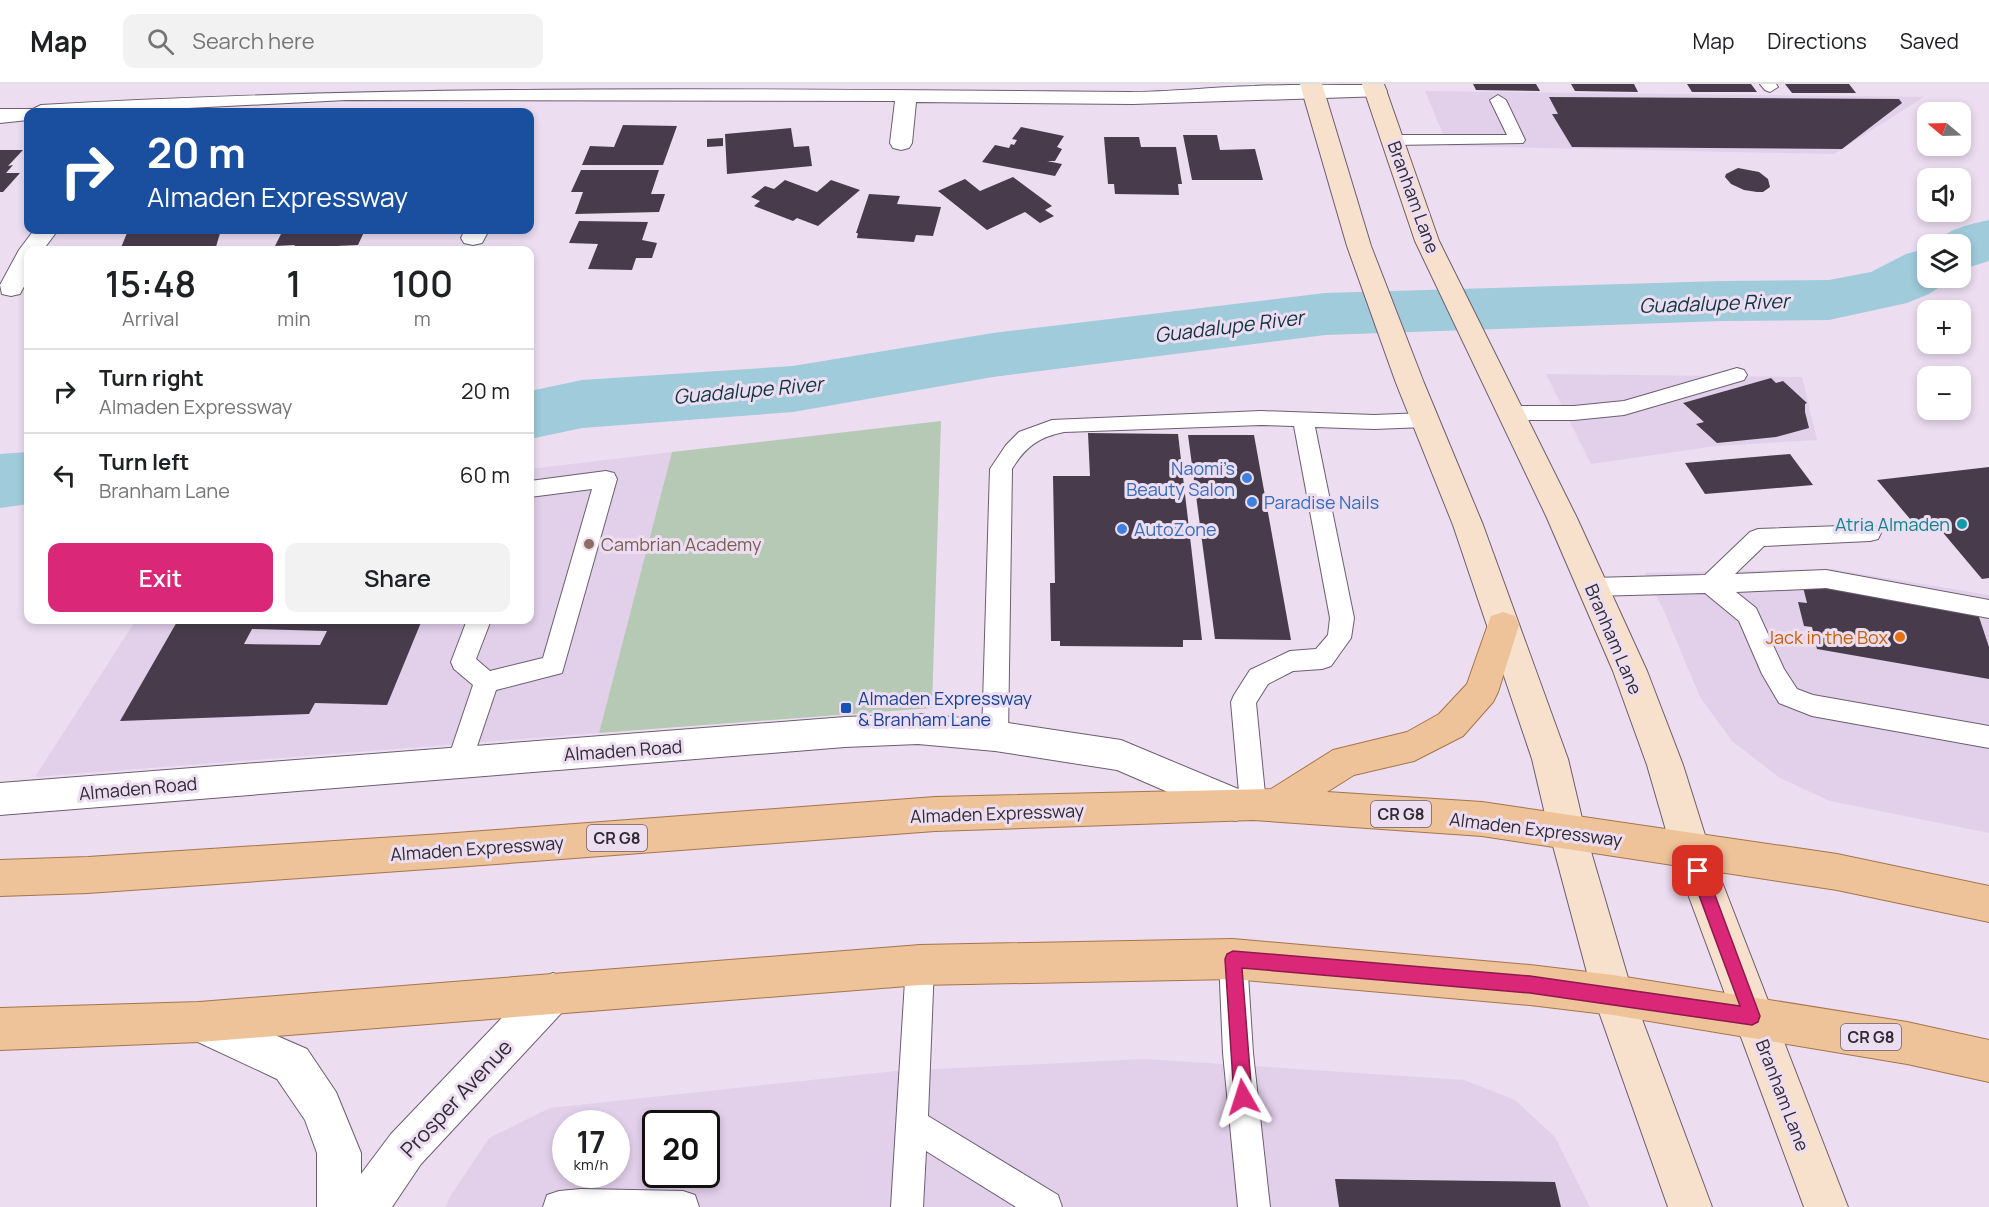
<!DOCTYPE html>
<html lang="en">
<head>
<meta charset="utf-8">
<style>
	:root { --surface:#fff; --page:#f2f2f2; --text:#202124; --muted:#757577; --line:#e0e0e0; --accent:#db2777 }
	body { margin:0; font-family:Manrope,sans-serif; background:var(--page); color:var(--text); height:100vh; display:flex; flex-direction:column; font-size:22px; white-space:nowrap }
	* { box-sizing:border-box; margin:0 }
	p { font-size:20px; color:var(--muted) }
	.icon { flex:none; width:33px; height:33px; fill:none; stroke:currentColor; stroke-width:2; stroke-linecap:round; stroke-linejoin:round }
	.map { position:relative; flex:1; overflow:hidden }
	.panel { position:absolute; left:24px; top:162px; width:510px; height:378px; display:flex; flex-direction:column; background:var(--surface); border-radius:12px; box-shadow:0 3px 9px #0003 }
	.panel>* { flex:none }
	.hud { position:absolute; left:24px; top:24px; width:510px; height:126px; border-radius:12px; box-shadow:0 3px 9px #0003; background:#1a4fa0; color:#fff; overflow:hidden }
	.needle { width:39px; rotate:289deg }
	.tools { position:absolute; left:1917px; top:18px; display:grid; gap:12px }
	.tools a { display:grid; place-items:center; width:54px; height:54px; border-radius:12px; background:var(--surface); box-shadow:0 3px 9px #0003; font-size:30px }
	.speed { position:absolute; left:552px; top:1026px; display:flex; gap:12px; font-size:30px; font-weight:700; text-align:center }
	.speed>* { display:grid; place-content:center; width:78px; height:78px; border-radius:50%; background:var(--surface); box-shadow:0 3px 9px #0003; line-height:1 }
	.speed small { font-size:15px; font-weight:400 }
	.speed .limit { border:3px solid #111; border-radius:9px; background:#fff; color:#111 }
	.pin { position:absolute; display:grid; place-items:center; width:51px; height:51px; color:#fff; margin:-26px; border-radius:12px; box-shadow:0 3px 9px #0006 }
	.me { position:absolute; width:66px; margin:-33px; rotate:354deg; stroke-linejoin:round; filter:drop-shadow(0 0 4px #0008) }
	.turn { display:flex; align-items:center; gap:21px; height:126px; padding:0 24px; font-size:27px }
	.turn .icon { width:78px; height:78px; stroke-width:2.5 }
	.turn b { display:block; font-size:42px; line-height:51px }
	.eta { display:flex; justify-content:space-evenly; align-items:center; height:102px; text-align:center }
	.eta b { font-size:36px; font-weight:600; line-height:42px }
	.button { display:flex; gap:12px; margin-top:auto; padding:12px 24px }
	.button a { flex:1; height:69px; border-radius:12px; background:var(--accent); color:#fff; font-size:24px; font-weight:600; line-height:69px; text-align:center }
	.button a+a { background:var(--page); color:var(--text) }
	ul { padding:0; list-style:none }
	li { display:flex; align-items:center; gap:18px; height:84px; padding:0 24px; border-top:2px solid var(--line) }
	li div { flex:1 }
	li b { display:block; font-size:22px }
	li em { font-style:normal }
	header { display:flex; align-items:center; gap:36px; box-sizing:border-box; height:84px; padding:0 30px; background:var(--surface); border-bottom:2px solid var(--line) }
	header strong { font-size:28px }
	nav { display:flex; gap:33px; margin-inline-start:auto; font-size:21px }
	.search { width:420px; height:54px; background:var(--page); display:flex; align-items:center; gap:15px; box-sizing:border-box; padding:0 21px; border-radius:12px; color:var(--muted); font-size:22px }
	.map>svg:first-child { display:block }
</style>
</head>
<body>
<header>
<strong>Map</strong>
<div class="search"><svg class="icon" aria-label="search" viewBox="0 0 24 24"><circle cx="10" cy="10" r="6"/><path d="M15 15l6 6"/></svg>Search here</div>
<nav><a>Map</a><a>Directions</a><a>Saved</a></nav>
</header>
<div class="map">
<svg width="1989" height="1123" viewBox="0 0 1989 1123">
	<rect width="100%" height="100%" fill="#ecddf1"/>
	<!-- built -->
	<g fill="#e2cfea" fill-rule="evenodd">
		<polygon points="1425,7 1924,13 1834,70 1448,62"/>
		<polygon points="1546,290 1802,293 1817,356 1716,362 1591,380"/>
		<polygon points="672,368 599,649 35,693 136,536 530,536 530,385"/>
		<polygon points="1831,485 1989,511 1989,749 1830,717 1780,694 1732,657 1700,613 1664,527 1645,489"/>
		<path d="M1145,975L1464,996L1515,1016L1555,1053L1590,1123H446L449,1114L489,1054L550,1024L896,987ZM566,1040H616V1090H566ZM656,1040H706V1090H656Z"/>
	</g>
	<!-- green -->
	<polygon fill="#b5c9b4" points="941,337 932,624 599,649 672,368"/>
	<g fill="none" stroke-linecap="round" stroke-linejoin="round">
		<!-- river -->
		<g fill="#9fcbda" fill-rule="evenodd">
			<path d="M1989,136V177L1960,186V160H1935C1945,145 1972,140 1989,136Z"/>
			<polygon points="1928,164 1928,194 1952,194 1950,196 1929,210 1907,219 1829,236 1721,237 1325,251 993,293 793,328 582,344 530,355 530,307 582,296 793,282 993,249 1325,209 1721,197 1829,196 1871,188 1906,170"/>
			<polygon points="28,368 28,420 0,424 0,370"/>
		</g>
	</g>
	<!-- building -->
	<g fill="#483c4c" fill-rule="evenodd">
		<polygon points="1473,0 1536,0 1540,7 1476,6"/>
		<polygon points="1571,0 1634,0 1638,8 1575,7"/>
		<polygon points="1687,0 1751,0 1757,8 1692,8"/>
		<polygon points="1785,0 1849,0 1856,9 1792,9"/>
		<polygon points="1549,13 1899,15 1902,19 1842,65 1572,63 1552,30 1558,30"/>
		<polygon points="623,41 677,42 663,81 582,81 590,62 614,63"/>
		<polygon points="1021,43 1064,52 1057,63 1062,65 1055,77 1047,77 1062,80 1055,92 982,78 995,61 1009,64 1011,60 1014,61 1017,56 1012,55"/>
		<polygon points="791,44 794,63 809,62 812,82 727,90 725,50"/>
		<polygon points="1183,51 1217,51 1220,66 1255,65 1263,96 1192,96"/>
		<polygon points="1104,53 1139,53 1141,63 1176,63 1182,100 1178,100 1179,111 1115,110 1114,100 1108,100"/>
		<polygon points="723,54 723,62 707,63 707,55"/>
		<polygon points="0,66 23,66 8,82 13,81 6,89 20,89 3,108 0,108"/>
		<polygon points="1738,84 1759,88 1768,95 1770,103 1763,108 1757,108 1744,106 1731,100 1725,93 1726,90"/>
		<polygon points="581,86 659,86 651,110 665,110 659,128 575,130 583,108 571,108"/>
		<polygon points="1013,93 1052,122 1045,126 1054,132 1040,139 1025,128 987,146 938,107 965,95 980,107"/>
		<polygon points="785,96 817,108 831,96 860,106 818,142 797,134 793,137 754,122 760,117 751,113 765,102 774,105"/>
		<polygon points="869,110 900,112 897,120 941,123 933,152 916,151 914,158 857,154 858,149 856,149"/>
		<polygon points="579,137 648,138 642,156 657,159 652,174 636,174 632,186 588,185 598,160 569,159"/>
		<polygon points="156,146 221,146 215,166 120,166 127,149"/>
		<polygon points="283,146 365,146 358,161 293,164 295,161 275,162"/>
		<polygon points="1771,294 1776,299 1783,297 1807,319 1805,320 1805,328 1809,344 1776,353 1717,359 1696,340 1704,338 1683,319"/>
		<polygon points="1088,349 1178,350 1202,556 1183,556 1183,563 1060,562 1060,557 1051,557 1050,499 1055,499 1053,392 1090,392"/>
		<polygon points="1188,351 1254,351 1291,556 1215,555"/>
		<polygon points="1790,370 1813,401 1705,410 1685,379"/>
		<polygon points="1989,383 1989,494 1982,495 1934,438 1916,442 1877,396"/>
		<polygon points="1802,499 1978,530 1989,563 1989,595 1817,565 1812,543 1804,542 1798,518 1807,519"/>
		<path d="M178,536H422L387,621L315,619L309,630L120,637ZM252,545L327,547L320,561L244,560Z"/>
		<polygon points="1335,1095 1555,1098 1561,1123 1339,1123"/>
	</g>
	<g fill="none" stroke-linecap="round" stroke-linejoin="round">
		<!-- service casing -->
		<g stroke="#6b5e70" stroke-width="2">
			<g id="service">
				<polygon points="1760,0 1776,0 1778,3 1770,8 1765,6"/>
				<polygon points="1498,11 1506,16 1525,56 1523,59 1393,61 1385,56 1393,51 1507,51 1490,16"/>
				<polygon points="1737,284 1744,286 1747,291 1744,296 1624,331 1574,336 1511,336 1504,334 1501,329 1504,324 1511,322 1574,322 1624,317"/>
				<path d="M1261,327L1374,331L1425,329L1432,331L1435,336L1432,341L1425,343L1374,345L1315,343L1354,534L1351,554L1331,582L1322,585L1293,587L1268,600L1256,619L1266,720L1262,728L1253,732L1244,728L1240,720L1231,618L1234,611L1250,586L1290,567L1316,565L1328,551L1330,534L1294,342L1261,341L1064,348C1039,353 1025,363 1012,385L1008,652L1004,660L995,663L986,660L982,652L990,385L1006,361L1019,348L1052,336Z"/>
				<polygon points="606,387 614,389 617,395 562,589 496,606 469,686 460,689 451,686 447,678 473,601 454,585 451,578 467,536 491,536 476,575 490,587 543,574 592,405 530,413 530,397"/>
				<polygon points="1870,441 1878,443 1881,449 1878,455 1870,457 1764,462 1735,490 1826,486 1989,516 1989,534 1826,504 1736,508 1756,524 1784,585 1797,605 1813,611 1989,642 1989,664 1812,632 1779,619 1762,590 1739,537 1705,509 1592,512 1584,509 1580,503 1584,497 1592,494 1705,491 1750,448 1758,445"/>
				<polygon points="1233,861 1243,865 1247,875 1253,969 1270,1123 1238,1123 1223,969 1219,875 1223,865"/>
				<polygon points="920,867 930,871 934,881 928,1032 1058,1111 1062,1123 1016,1123 926,1067 923,1123 891,1123 906,881 910,871"/>
				<polygon points="581,1105 683,1107 695,1111 699,1123 543,1123 547,1111 559,1107"/>
			</g>
		</g>
		<!-- minor casing -->
		<g stroke="#6b5e70" stroke-width="2">
			<g id="minor">
				<path d="M1376,1L1384,2L1387,7L1384,12L1133,20L916,18L912,59L909,64L901,66L893,64L890,59L895,17L346,16L111,28H28V36L0,39V25H33L41,21C402,0 766,5 1128,8C1170,8 1213,3 1255,2C1295,0 1336,1 1376,1Z"/>
				<polygon points="34,146 58,146 43,166 28,166 28,195 20,210 11,212 2,210 0,201 19,166"/>
				<polygon points="465,146 489,146 482,159 473,161 464,159 461,154"/>
				<polygon points="918,630 995,637 1121,656 1248,709 1253,721 1248,733 1235,737 1117,686 995,667 918,660 845,663 0,731 0,699 845,633"/>
				<polygon points="553,889 567,895 573,909 567,923 421,1080 392,1123 317,1123 317,1069 305,1036 277,995 185,952 179,938 185,924 199,918 307,965 336,1008 361,1069 361,1090 391,1050 539,895"/>
			</g>
		</g>
		<!-- secondary casing -->
		<g stroke="#6b5e70" stroke-width="2">
			<g id="secondary">
				<polygon points="1300,0 1322,0 1371,162 1424,299 1483,441 1568,675 1585,747 1633,911 1712,1123 1668,1123 1593,911 1549,747 1532,675 1453,441 1396,299 1347,162"/>
				<polygon points="1362,0 1384,0 1439,157 1577,434 1647,587 1683,681 1710,767 1848,1123 1804,1123 1672,767 1647,681 1613,587 1547,434 1415,157"/>
			</g>
		</g>
		<!-- primary casing -->
		<g stroke="#a5744a" stroke-width="2">
			<g id="primary">
				<polygon points="1503,528 1515,532 1519,541 1498,608 1493,618 1463,652 1414,677 1354,691 1327,708 1482,718 1837,770 1989,802 1989,838 1837,806 1482,752 1253,736 935,747 442,784 88,809 0,812 0,776 88,773 442,750 935,713 1271,705 1333,666 1407,648 1439,630 1467,600 1491,532"/>
				<polygon points="1233,855 1530,881 1613,891 1907,938 1989,956 1989,998 1907,980 1613,931 1530,921 1233,895 920,901 199,958 0,966 0,924 199,918 920,861"/>
			</g>
		</g>
		<!-- service -->
		<use href="#service" fill="#fff" fill-rule="evenodd"/>
		<!-- minor -->
		<use href="#minor" fill="#fff" fill-rule="evenodd"/>
		<!-- secondary -->
		<use href="#secondary" fill="#f7e1cc" fill-rule="evenodd"/>
		<!-- primary -->
		<use href="#primary" fill="#efc39a" fill-rule="evenodd"/>
	</g>
	<!-- route -->
	<polygon fill="#db2777" stroke="#8e194d" stroke-width="1.5" points="1698,780 1704,782 1706,787 1760,932 1758,938 1752,941 1530,909 1242,884 1252,1013 1249,1019 1243,1022 1237,1019 1234,1013 1225,875 1227,870 1233,867 1530,892 1740,922 1690,787 1693,782"/>
	<!-- markers -->
	<g fill="#3f7fe0" stroke="#ecddf1" stroke-width="2">
		<circle cx="1247" cy="394" r="6"/>
		<circle cx="1252" cy="418" r="6"/>
		<circle cx="1122" cy="445" r="6"/>
	</g>
	<circle fill="#0f9aa8" stroke="#ecddf1" stroke-width="2" cx="1962" cy="440" r="6"/>
	<circle fill="#8d6e63" stroke="#ecddf1" stroke-width="2" cx="589" cy="460" r="6"/>
	<circle fill="#e8710a" stroke="#ecddf1" stroke-width="2" cx="1900" cy="553" r="6"/>
	<rect fill="#1a4fb4" stroke="#ecddf1" stroke-width="2" x="840" y="618" width="12" height="12" rx="3"/>
	<g text-anchor="middle" dominant-baseline="central" stroke-width="6" stroke-linejoin="round" paint-order="stroke">
		<!-- shield labels -->
		<g fill="#ecddf1" stroke="#68606c" stroke-width="1.5">
			<rect x="1371" y="717" width="60" height="26" rx="4.5"/>
			<rect x="587" y="741" width="60" height="26" rx="4.5"/>
			<rect x="1841" y="940" width="60" height="26" rx="4.5"/>
		</g>
		<g font-size="16" font-weight="bold" fill="#302b33">
			<text x="1401" y="730">CR G8</text>
			<text x="617" y="754">CR G8</text>
			<text x="1871" y="953">CR G8</text>
		</g>
		<!-- street labels -->
		<g font-size="18" fill="#302b33" stroke="#ecddf1">
			<text transform="translate(1414 113) rotate(70)">Branham Lane</text>
			<text transform="translate(1614 555) rotate(67)">Branham Lane</text>
			<text transform="translate(623 666) rotate(-4)">Almaden Road</text>
			<text transform="translate(138 704) rotate(-5)">Almaden Road</text>
			<text transform="translate(997 729) rotate(-2)">Almaden Expressway</text>
			<text transform="translate(1536 745) rotate(7)">Almaden Expressway</text>
			<text transform="translate(477 764) rotate(-4)">Almaden Expressway</text>
			<text transform="translate(1783 1011) rotate(69)">Branham Lane</text>
		</g>
		<!-- shop labels -->
		<g font-size="18" fill="#366cbe" stroke="#ecddf1" text-anchor="start">
			<text x="1235" y="384" text-anchor="end">Naomi’s<tspan x="1235" dy="21">Beauty Salon</tspan></text>
			<text x="1264" y="418">Paradise Nails</text>
			<text x="1134" y="445">AutoZone</text>
		</g>
		<!-- culture labels -->
		<g font-size="18" fill="#0d838f" stroke="#ecddf1" text-anchor="end">
			<text x="1950" y="440">Atria Almaden</text>
		</g>
		<!-- education labels -->
		<g font-size="18" fill="#785e54" stroke="#ecddf1" text-anchor="start">
			<text x="601" y="460">Cambrian Academy</text>
		</g>
		<!-- food labels -->
		<g font-size="18" fill="#c56008" stroke="#ecddf1" text-anchor="end">
			<text x="1888" y="553">Jack in the Box</text>
		</g>
		<!-- transit labels -->
		<g font-size="18" fill="#164399" stroke="#ecddf1" text-anchor="start">
			<text x="858" y="614">Almaden Expressway<tspan x="858" dy="21">&amp; Branham Lane</tspan></text>
		</g>
		<!-- water labels -->
		<g font-size="20" font-style="italic" fill="#0d3541" stroke="#ecddf1">
			<text transform="translate(1714 219) rotate(-2)">Guadalupe River</text>
			<text transform="translate(1229 242) rotate(-7)">Guadalupe River</text>
			<text transform="translate(748 306) rotate(-5)">Guadalupe River</text>
		</g>
		<!-- near-street labels -->
		<g font-size="21" fill="#302b33" stroke="#ecddf1">
			<text transform="translate(456 1014) rotate(-47)">Prosper Avenue</text>
		</g>
	</g>
</svg>
<div class="tools">
<a><svg class="needle" viewBox="-14 -14 28 28"><path d="M0-13l5 13h-10z" fill="#e53935"/><path d="M0 13l5-13h-10z" fill="#757577"/></svg></a>
<a><svg class="icon" aria-label="sound" viewBox="0 0 24 24"><path d="M4 9h4l5-4v14l-5-4H4zM17 9q2 3 0 6"/></svg></a>
<a><svg class="icon" aria-label="layers" viewBox="0 0 24 24"><path d="M12 4l9 5-9 5-9-5zM3 14l9 5 9-5"/></svg></a>
<a>+</a>
<a>−</a>
</div>
<div class="speed"><div>17<small>km/h</small></div><div class="limit">20</div></div>
<div class="pin" style="left:1698px;top:787px;background:#d93025"><svg class="icon" aria-label="arrive" viewBox="0 0 24 24"><path d="M6 21V4h12l-3 4 3 4H6"/></svg></div>
<svg class="me" style="left:1243px;top:1013px" viewBox="-20 -20 40 40"><path d="M0-17L14 15 0 8-14 15z" fill="#db2777" stroke="#fff" stroke-width="4"/></svg>
<div class="hud">
<div class="turn"><svg class="icon" aria-label="right" viewBox="0 0 24 24"><path d="M7 20v-9h11M14 6l5 5-5 5"/></svg><div><b>20 m</b>Almaden Expressway</div></div>
</div>
<section class="panel">
<div class="eta">
<div><b>15:48</b><p>Arrival</p></div>
<div><b>1</b><p>min</p></div>
<div><b>100</b><p>m</p></div>
</div>
<ul>
<li><svg class="icon" aria-label="right" viewBox="0 0 24 24"><path d="M7 20v-9h11M14 6l5 5-5 5"/></svg><div><b>Turn right</b><p>Almaden Expressway</p></div><em>20 m</em></li>
<li><svg class="icon" aria-label="left" viewBox="0 0 24 24"><path d="M17 20v-9H6M10 6l-5 5 5 5"/></svg><div><b>Turn left</b><p>Branham Lane</p></div><em>60 m</em></li>
</ul>
<div class="button"><a>Exit</a><a>Share</a></div>
</section>
</div>
</body>
</html>
